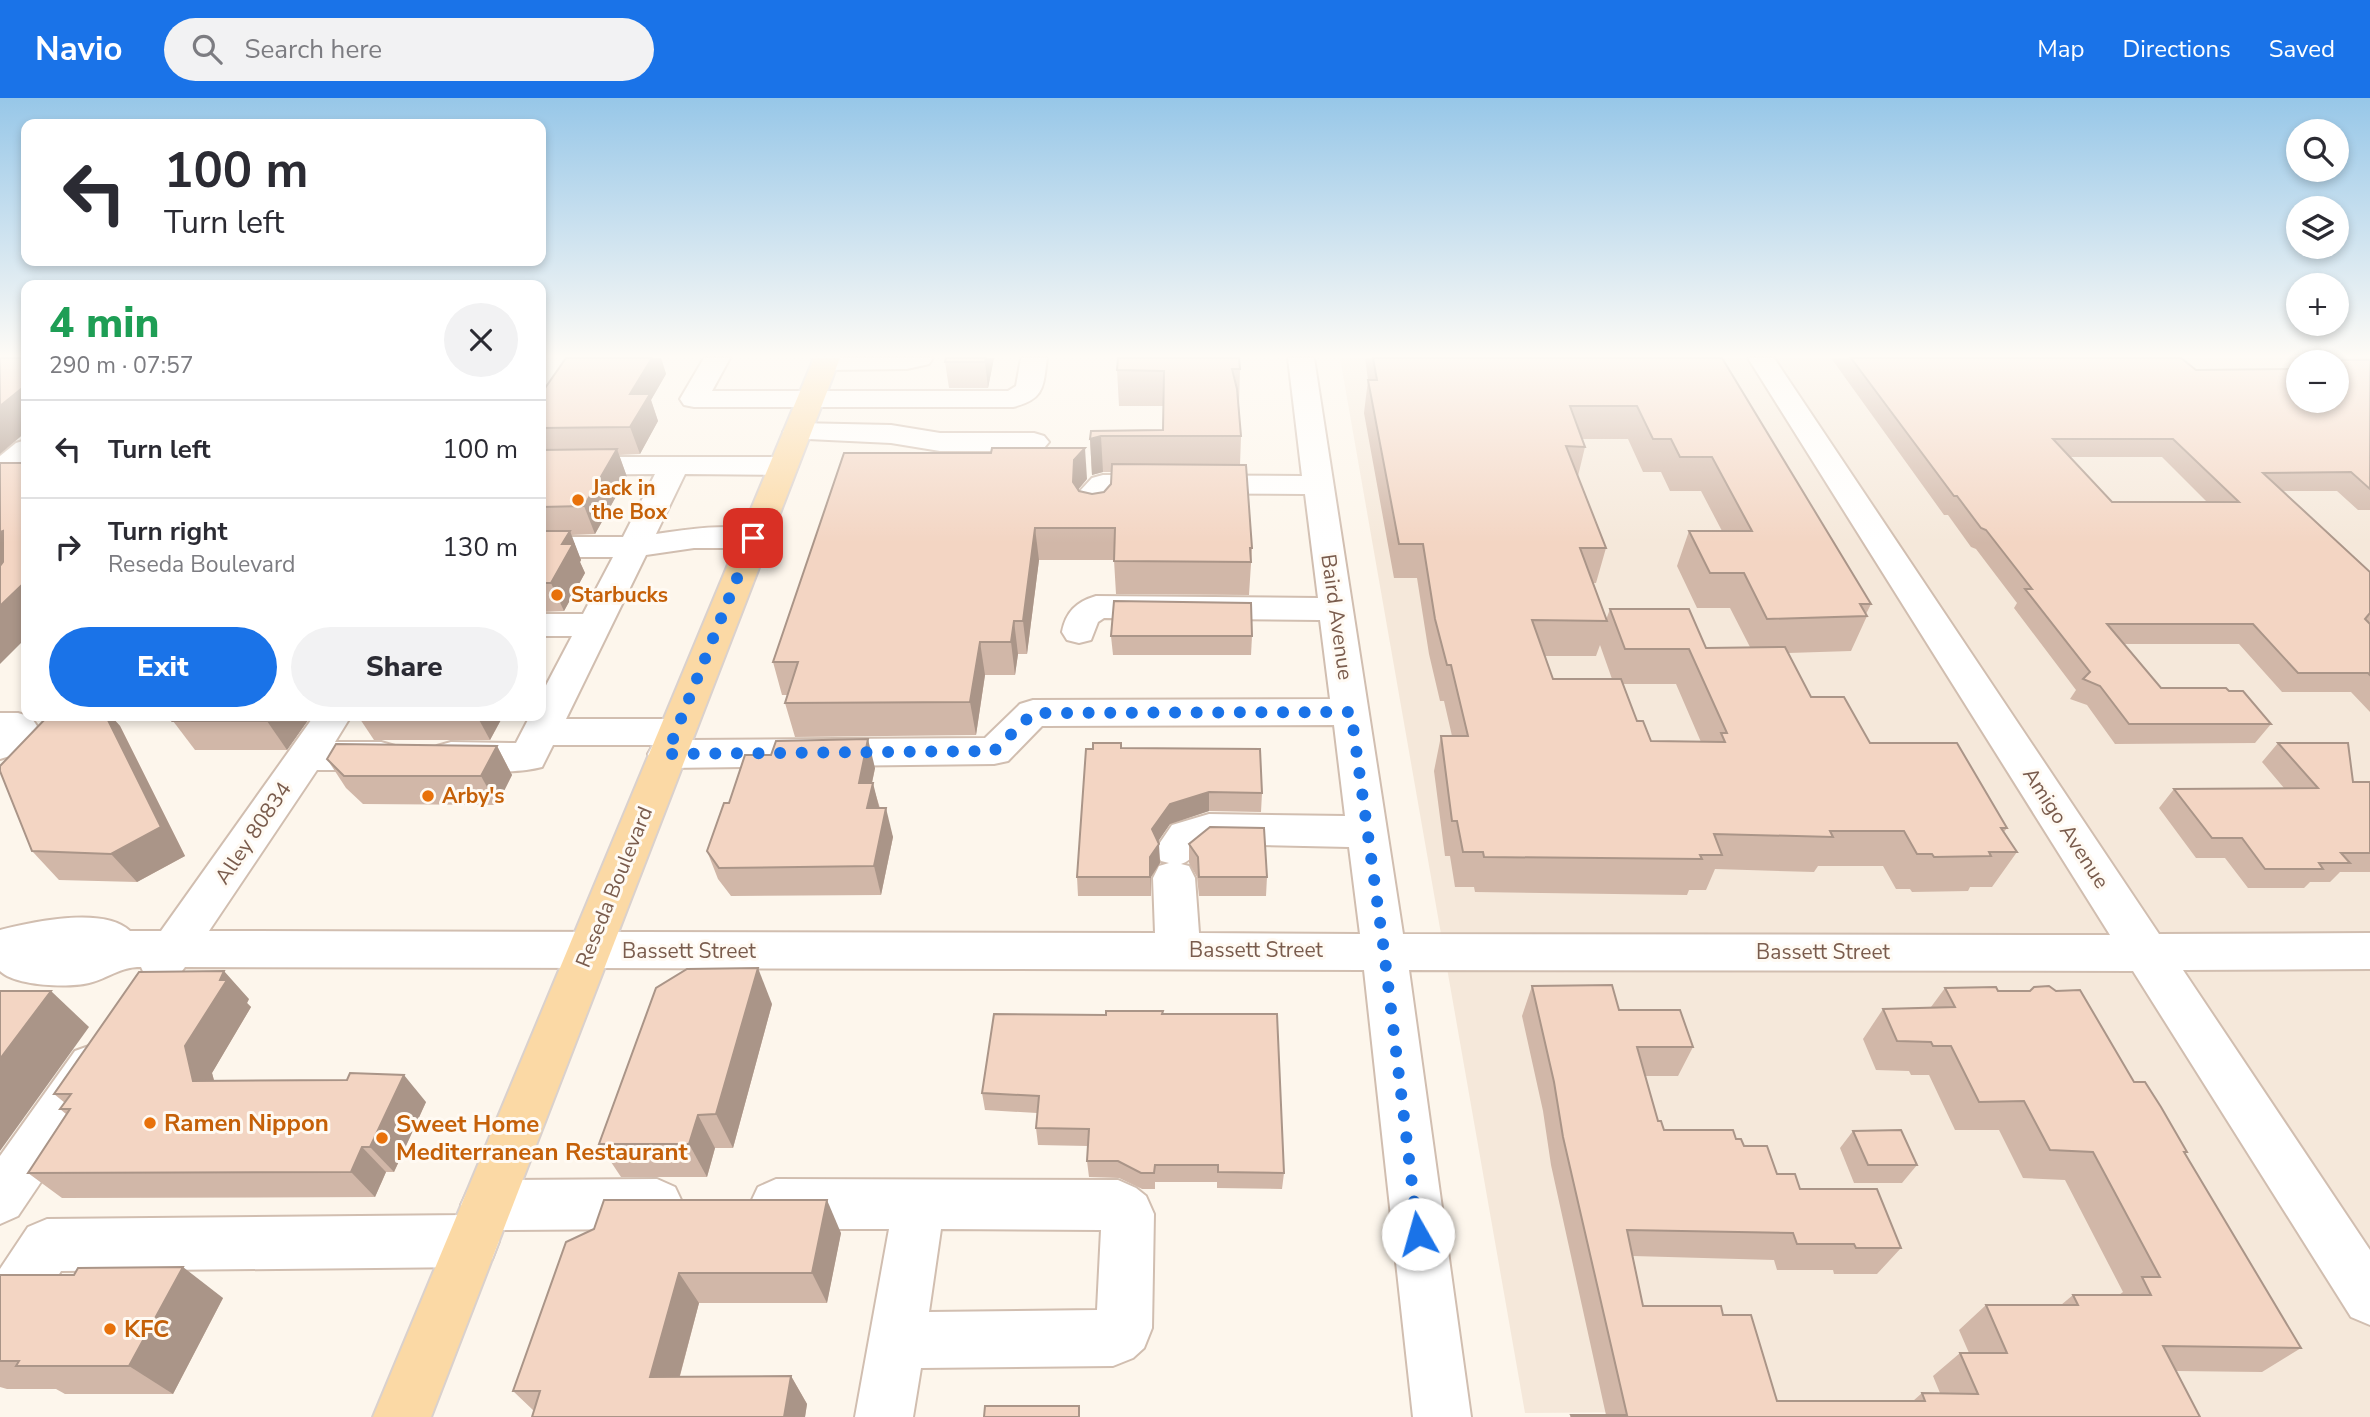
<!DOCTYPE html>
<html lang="en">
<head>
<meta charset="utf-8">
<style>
	:root { --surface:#fff; --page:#f2f2f3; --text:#2b2b33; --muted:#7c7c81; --line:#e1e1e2; --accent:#1a73e8 }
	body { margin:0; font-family:"Nunito Sans",sans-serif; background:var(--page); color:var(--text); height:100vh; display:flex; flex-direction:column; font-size:26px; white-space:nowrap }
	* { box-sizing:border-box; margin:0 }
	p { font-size:23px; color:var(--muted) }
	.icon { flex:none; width:38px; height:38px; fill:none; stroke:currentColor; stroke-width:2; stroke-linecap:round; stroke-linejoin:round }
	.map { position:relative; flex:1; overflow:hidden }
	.sheet { position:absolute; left:21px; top:182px; width:525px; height:441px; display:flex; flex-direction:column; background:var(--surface); border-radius:14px; box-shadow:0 4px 10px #0003 }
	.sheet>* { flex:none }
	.guide { position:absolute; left:21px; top:21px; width:525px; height:147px; border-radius:14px; box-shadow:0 4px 10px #0003; background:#fff; color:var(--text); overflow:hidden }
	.tools { position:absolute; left:2286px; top:21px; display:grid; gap:14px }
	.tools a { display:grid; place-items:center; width:63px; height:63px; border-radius:50%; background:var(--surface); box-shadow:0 4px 10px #0003; font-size:35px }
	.pin { position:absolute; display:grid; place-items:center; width:60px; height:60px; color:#fff; margin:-30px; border-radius:14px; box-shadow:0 4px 10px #0006 }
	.me { position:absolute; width:77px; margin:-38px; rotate:353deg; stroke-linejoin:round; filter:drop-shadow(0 0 5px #0008) }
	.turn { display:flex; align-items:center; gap:24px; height:147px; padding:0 28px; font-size:32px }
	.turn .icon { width:91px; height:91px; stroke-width:2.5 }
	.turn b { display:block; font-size:49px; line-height:60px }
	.round { display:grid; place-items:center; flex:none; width:74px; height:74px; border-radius:37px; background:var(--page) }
	.headline { display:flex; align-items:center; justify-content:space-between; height:119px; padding:0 28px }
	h1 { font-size:42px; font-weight:800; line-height:52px; color:#1e9e55 }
	.button { display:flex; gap:14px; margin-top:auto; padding:14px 28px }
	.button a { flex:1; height:80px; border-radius:42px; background:var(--accent); color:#fff; font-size:28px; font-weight:800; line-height:80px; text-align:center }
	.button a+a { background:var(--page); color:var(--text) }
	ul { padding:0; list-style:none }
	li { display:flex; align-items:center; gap:21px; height:98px; padding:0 28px; border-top:2px solid var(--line) }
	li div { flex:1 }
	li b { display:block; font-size:26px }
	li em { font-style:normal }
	header { display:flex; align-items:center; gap:42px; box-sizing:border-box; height:98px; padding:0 35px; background:var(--accent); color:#fff }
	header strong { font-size:33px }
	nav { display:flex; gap:38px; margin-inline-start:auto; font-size:24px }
	.search { width:490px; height:63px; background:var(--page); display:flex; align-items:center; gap:18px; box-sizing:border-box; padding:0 24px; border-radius:38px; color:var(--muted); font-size:26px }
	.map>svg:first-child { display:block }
</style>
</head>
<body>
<header>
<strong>Navio</strong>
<div class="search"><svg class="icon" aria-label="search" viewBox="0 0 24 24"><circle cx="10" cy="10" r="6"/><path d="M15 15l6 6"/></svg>Search here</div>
<nav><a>Map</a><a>Directions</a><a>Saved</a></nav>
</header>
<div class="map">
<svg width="2370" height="1319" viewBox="0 0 2370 1319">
	<rect width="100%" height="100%" fill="#fdf6ec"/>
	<!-- residential -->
	<path fill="#f5e8da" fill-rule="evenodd" d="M1340,260H2370V1319H1948L1945,1312L1525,1315ZM2298,264H2336V303H2298Z"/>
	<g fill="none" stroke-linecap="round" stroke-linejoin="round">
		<!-- minor casing -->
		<g stroke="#d1beb0" stroke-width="4">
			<g id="minor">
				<path d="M704,260H730L712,293H1008L1016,288L1021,260H1047C1043,289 1045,301 1013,309H694L684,307L680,301Z"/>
				<polygon points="815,260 933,260 929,266 907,271 825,272 816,270 812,264"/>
				<path d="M1288,260H1314L1403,836L2110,837L1748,260H1774L2159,836L2370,835V871L2183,872L2370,1152V1227L2351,1219L2133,873L1409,872L1471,1319H1413L1364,872L185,869C174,885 164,886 146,880L141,869C119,869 109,880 89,885C68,890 15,888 0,873V832C32,824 104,808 130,833H161L314,618H351L335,644H381L395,648L400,658L395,668L381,672H317L209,833L1155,835L1153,780L1159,768L1169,765L1161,763L1155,752L1172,727L1209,716L1345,718L1334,627L1042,628L1008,663L994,666L667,670L653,666L648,656L653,647H553L542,669C515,676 464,675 437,668L432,658L437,648L451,644L516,645L530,618H541V597L572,538H541V516H583L613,459H541V439H623L655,376L541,377V359H783L794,362L798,368L794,374L783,377L685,376L656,436C691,431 730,425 764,433L769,440L764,447L753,450H694L646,457L566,621H676L689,625L695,634L690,642L985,640L1020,606L1033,602L1330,601L1320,522L1104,520L1098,524L1091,542L1079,545L1067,542L1062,534C1066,514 1076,504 1096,498L1318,500L1305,396L1111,395L1110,416L1105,423L1094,425L1083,423L1078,416L1079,394L1092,380L1103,377L1302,378ZM1209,746L1349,749L1360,836L1199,835L1195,780L1189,768L1181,766C1194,762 1196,750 1209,746Z"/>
				<polygon points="797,325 891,327 940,335 1034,335 1044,338 1049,344 1044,350 1034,353 940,353 891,345 787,340 783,334 787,328"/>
				<polygon points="26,342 26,366 11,379 0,382 0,358 16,345"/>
				<polygon points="0,615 18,615 31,619 37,628 13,657 0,661"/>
				<polygon points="92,947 109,953 116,968 109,983 18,1118 0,1126 0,1058 75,953"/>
				<polygon points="657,1081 675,1089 683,1106 675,1123 657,1131 495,1132 499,1143 492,1161 473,1169 61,1173 20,1240 0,1248 0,1171 28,1129 47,1121 466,1117 461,1107 469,1090 487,1082"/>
				<path d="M776,1081L1118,1082L1136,1090L1146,1098L1154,1116L1152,1230L1144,1250L1133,1260L1113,1268L921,1270L913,1319H855L889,1131H776L758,1123L750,1106L758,1089ZM941,1131L1101,1132L1097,1212L929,1214Z"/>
			</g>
		</g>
		<!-- major casing -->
		<g stroke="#dad1cd" stroke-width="4">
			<polygon id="major" points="814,260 840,260 431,1319 373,1319"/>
		</g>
		<!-- minor -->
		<use href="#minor" fill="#fff" fill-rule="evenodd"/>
		<!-- major -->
		<use href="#major" fill="#fbd9a5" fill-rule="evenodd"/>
	</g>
	<!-- wall -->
	<g fill="#d1b7a8" fill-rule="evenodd">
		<polygon points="566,260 661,260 666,276 651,302 658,323 640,356 619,357 627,379 595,436 571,437 581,462 580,464 585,475 564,513 541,514 541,293 543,293"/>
		<polygon points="994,260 988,290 949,290 945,264"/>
		<path d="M1365,260H1722L1871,506L1866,516L1867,518L1851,553L1788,555L1811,599L1870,645L2007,730L2004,734L2017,754L1992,789H1970L1968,793L1912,794L1910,791H1896L1883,768H1818L1814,774L1715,771L1706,792H1689L1687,797L1475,794L1474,789H1455L1450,758H1445L1434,673L1441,638H1452L1444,603H1440L1429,556L1417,480H1394L1364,315L1368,282ZM1582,341H1628L1643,374H1661L1670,393H1701L1722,433H1689L1677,468L1697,510H1730L1750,549L1706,550L1610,511L1606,522L1593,485H1596L1606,450L1578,378L1585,349ZM1600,547L1612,581H1553L1545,558H1596ZM1623,586H1676L1701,644L1651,643L1637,623Z"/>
		<path d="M1831,260H2181L2196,272L2294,271L2298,266V303L2336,264H2299L2301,262H2370V412H2358L2337,393H2283L2370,474V614L2351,594H2282L2239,546H2124L2161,590L2229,593L2271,626L2255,645L2115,646L2087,607L2070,601L2076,592L2014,510L2017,505L1976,451L1971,449L1948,417H1944ZM2070,359H2162L2207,404H2112Z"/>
		<polygon points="1240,271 1239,307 1241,338 1240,367 1252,450 1249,497 1116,496 1114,462 1039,462 1027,556 1018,556 1015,577 985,577 976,637 795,639 785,605 788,597 782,597 773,564 1087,381 1078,392 1079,393 1092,396 1104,394 1111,386 1111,374 1103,374 1092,377 1090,341 1091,333 1163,332 1163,308 1119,308 1117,272"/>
		<polygon points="1111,538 1252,538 1251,557 1113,557"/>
		<polygon points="48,618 111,618 120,628 185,758 137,784 59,782 32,753"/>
		<polygon points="177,618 311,618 287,652 195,652 173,623"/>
		<polygon points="358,618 503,618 490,642 374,642"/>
		<polygon points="2278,645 2353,684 2370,684 2370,774 2340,774 2330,784 2310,784 2304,790 2248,790 2225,760 2196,760 2159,710 2174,691 2284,690 2262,664"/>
		<polygon points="497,648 512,677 497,707 363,706 346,690 327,661"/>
		<polygon points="1121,650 1262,695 1261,714 1209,713 1170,726 1158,743 1160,765 1151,779 1151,798 1078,798 1077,779"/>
		<polygon points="771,657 875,670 872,685 880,710 893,739 881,797 731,798 718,781 707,753 729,705"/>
		<polygon points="1189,746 1267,779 1266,798 1199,798 1197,779 1189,765"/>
		<polygon points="1532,888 1619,912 1693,949 1678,978 1645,978 1658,1023 1664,1032 1736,1041 1777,1076 1901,1150 1877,1176 1834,1176 1833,1172 1777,1172 1774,1162 1633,1158 1643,1208 1723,1217 1777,1303 1913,1303 1922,1295 1940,1295 1933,1278 1960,1255 1969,1255 1959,1232 1986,1207 2061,1207 2073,1197 2119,1197 2123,1194 2065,1082 2023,1080 1999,1032 1955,1032 1929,977 1911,977 1909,973 1876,972 1863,941 1883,911 1931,909 1945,890 1998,893 2134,984 2187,1054 2185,1056 2301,1250 2262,1274 2176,1273 2200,1319 1570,1319 1571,1317 1606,1317 1551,1067 1543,1013 1522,918"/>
		<polygon points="249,901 247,905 251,909 212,975 214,982 426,1004 394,1074 386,1074 375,1099 62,1100 28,1075 66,1016 60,1011 65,1005 54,996"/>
		<polygon points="772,906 733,1050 715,1050 707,1079 621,1079 599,1046"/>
		<polygon points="1162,916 1284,1075 1282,1091 1217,1090 1217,1084 1155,1084 1155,1091 1142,1091 1119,1080 1089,1079 1087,1063 1088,1048 1038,1047 1036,1030 1037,1015 985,1012 982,995 1106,917"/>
		<polygon points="1853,1033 1917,1067 1902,1085 1854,1085 1840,1050"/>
		<polygon points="841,1135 827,1205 699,1205 680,1278 791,1278 807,1306 805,1319 532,1319 534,1313 513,1293 566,1144"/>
		<polygon points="0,1177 223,1200 173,1296 65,1296 56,1291 7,1291 0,1289"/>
	</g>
	<!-- shaded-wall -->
	<g fill="#aa9588">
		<polygon points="652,260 661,260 666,276 651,302 658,323 640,356 630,329 630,296"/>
		<polygon points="986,260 994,260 988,290 985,264"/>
		<polygon points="26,287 26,334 0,356 0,308"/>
		<polygon points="1101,338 1103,374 1092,377 1090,341"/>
		<polygon points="1085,350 1087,381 1076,394 1073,384 1074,362"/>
		<polygon points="617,351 627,379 595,436 584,408"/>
		<polygon points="1035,430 1039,462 1027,556 1023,523"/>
		<polygon points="3,433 26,463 0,481 0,434"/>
		<polygon points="570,433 581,462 580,464 585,475 564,513 551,485 562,446"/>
		<polygon points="26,483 26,540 0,566 0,508"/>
		<polygon points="1014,523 1018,556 1015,577 1011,544"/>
		<polygon points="541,531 545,541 541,548"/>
		<polygon points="980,544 985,577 976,637 970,604"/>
		<polygon points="106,618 111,618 120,628 185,758 137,784 111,756"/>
		<polygon points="270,618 311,618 287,652 267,623"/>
		<polygon points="477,618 503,618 490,642"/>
		<polygon points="868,641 875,670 866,713 859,685"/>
		<polygon points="497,648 512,677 497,707 481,678"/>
		<polygon points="873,685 880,713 867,710"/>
		<polygon points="1209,694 1209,713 1170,726 1153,751 1152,731 1170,706"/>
		<polygon points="886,710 893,739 881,797 874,768"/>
		<polygon points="1159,746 1160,765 1151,779 1151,798 1150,759"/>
		<polygon points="758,870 772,906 733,1050 716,1016"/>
		<polygon points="224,873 249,901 247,905 251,909 212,975 221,1009 193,983 185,948"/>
		<polygon points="51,893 89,929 0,1053 0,961"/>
		<polygon points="404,977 426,1004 394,1074 370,1049"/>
		<polygon points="698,1017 715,1050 707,1079 689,1046"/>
		<polygon points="362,1049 386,1074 375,1099 351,1074"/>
		<polygon points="827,1102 841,1135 827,1205 812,1175"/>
		<polygon points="183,1169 223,1200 173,1296 129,1268"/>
		<polygon points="679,1175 699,1205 672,1307 650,1279"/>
		<polygon points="791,1278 807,1306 805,1319 784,1319"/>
	</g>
	<!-- building -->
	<g fill="#f3d5c3" stroke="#aa9588" stroke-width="2" fill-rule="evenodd">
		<polygon points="0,260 26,260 26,287 0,308"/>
		<polygon points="566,260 652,260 630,296 650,296 630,329 541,330 541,293 543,293"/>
		<polygon points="946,260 986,260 985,264 945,264"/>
		<polygon points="1118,260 1239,260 1240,271 1232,271 1237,291 1241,338 1101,338 1090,341 1091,333 1163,332 1164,273 1117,272"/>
		<polygon points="1373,260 1722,260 1871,506 1860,506 1867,518 1767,521 1744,475 1710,475 1689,433 1752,433 1712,359 1680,359 1671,341 1653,341 1637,308 1570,308 1585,349 1566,348 1606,450 1580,450 1607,523 1532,522 1553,581 1621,581 1637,623 1643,623 1651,643 1725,644 1721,635 1727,635 1689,551 1625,551 1610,511 1689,511 1706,550 1785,549 1811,599 1844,599 1870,645 1957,645 2007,730 2001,730 2017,754 1989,754 1991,758 1934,759 1932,756 1917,756 1904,733 1830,733 1833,739 1714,736 1722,757 1700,757 1702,761 1484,759 1483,754 1463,754 1457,723 1452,723 1441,638 1468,638 1451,567 1447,567 1435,521 1423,446 1399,446 1368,282 1377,282"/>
		<path d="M1851,260H2181L2196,272L2298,271V303H2336V264H2304L2301,262H2370V391L2351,374L2263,375L2370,474V515L2365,521L2370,526V577L2368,575H2298L2253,526H2107L2161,590H2226L2229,593H2243L2271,626H2129L2100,588L2083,581L2090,574L2025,491H2032L1986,432L1981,430L1957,398H1954ZM2053,341H2173L2239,404H2112Z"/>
		<polygon points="992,350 1085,350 1074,362 1073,384 1079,393 1092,396 1104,394 1111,386 1112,366 1246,367 1252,450 1250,450 1251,464 1114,463 1115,430 1035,430 1023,523 1014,523 1011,544 980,544 970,604 785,605 798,564 773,564 844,355 991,355"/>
		<polygon points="617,351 584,408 541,409 541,352"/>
		<polygon points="26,361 26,483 0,508 0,468 3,464 3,433 0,434 0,365 22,365"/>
		<polygon points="541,433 570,433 562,446 573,446 551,485 541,485"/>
		<polygon points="1114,503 1251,505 1252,538 1111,538"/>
		<polygon points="48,618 106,618 161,729 111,756 32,753 0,673 0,668"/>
		<polygon points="177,618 270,618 267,623 173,623"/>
		<polygon points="868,641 859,685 873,685 867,710 886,710 874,768 719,770 707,753 724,705 729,705 745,657 771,657 776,643"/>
		<polygon points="1093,645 1121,645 1121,650 1260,651 1262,695 1209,694 1170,706 1152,731 1159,746 1150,759 1150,779 1077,779 1086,651 1093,651"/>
		<polygon points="2278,645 2348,645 2353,684 2370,684 2370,755 2341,755 2350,765 2319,765 2323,771 2265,771 2242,740 2212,740 2174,691 2318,690"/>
		<polygon points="336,646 497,648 481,678 344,678 327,661"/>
		<polygon points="1210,729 1264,730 1267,779 1199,779 1198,759 1189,746"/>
		<polygon points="758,870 716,1016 698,1017 689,1046 599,1046 656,890 687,871"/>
		<polygon points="224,873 220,882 227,882 185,948 193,983 347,982 350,975 404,977 370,1049 362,1049 351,1074 28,1075 70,1011 60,1011 71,996 54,996 139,874"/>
		<polygon points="1612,887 1619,912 1680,912 1693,949 1637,949 1658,1023 1661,1023 1664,1032 1733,1032 1736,1041 1741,1041 1744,1048 1767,1048 1777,1076 1795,1076 1800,1091 1877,1091 1901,1150 1856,1150 1854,1146 1797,1146 1793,1135 1627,1132 1643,1208 1721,1208 1723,1217 1751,1217 1777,1303 1925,1303 1922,1295 1978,1296 1960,1255 2007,1255 1986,1207 2078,1207 2073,1197 2151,1197 2142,1179 2160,1179 2093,1054 2050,1052 2024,1003 1979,1004 1951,948 1933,948 1931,944 1897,943 1883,911 1955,909 1945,890 1996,889 1998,893 2030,893 2034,889 2049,888 2056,893 2080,892 2134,984 2145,984 2161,1009 2187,1054 2184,1054 2301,1250 2163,1248 2200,1319 1572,1319 1571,1317 1627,1317 1563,1039 1554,984 1532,888"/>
		<polygon points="0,893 51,893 0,961"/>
		<polygon points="1106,913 1163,913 1162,916 1277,916 1284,1075 1218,1074 1218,1067 1155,1067 1154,1075 1141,1075 1118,1063 1087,1063 1089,1031 1036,1030 1039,998 982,995 994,916 1106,917"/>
		<polygon points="1901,1032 1917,1067 1868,1067 1853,1033"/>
		<polygon points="604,1102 827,1102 812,1175 679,1175 650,1279 791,1278 784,1319 532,1319 540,1293 513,1293 566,1144 594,1131"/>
		<polygon points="183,1169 129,1268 16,1268 19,1263 0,1263 0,1177 74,1177 78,1170"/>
		<polygon points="985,1308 1079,1308 1079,1319 984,1319"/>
	</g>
	<!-- sky -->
	<linearGradient id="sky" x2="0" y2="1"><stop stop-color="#97c7e8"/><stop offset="0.58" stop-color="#fefbf6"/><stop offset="1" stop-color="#fefbf6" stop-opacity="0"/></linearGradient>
	<rect width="2370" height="445" fill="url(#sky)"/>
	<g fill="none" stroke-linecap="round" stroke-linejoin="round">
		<!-- route -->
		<polyline stroke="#1a73e8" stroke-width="12" stroke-dasharray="0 21.6" points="753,440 667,656 994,653 1033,615 1351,614 1384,853 1418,1136"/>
	</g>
	<!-- markers -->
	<g fill="#e8710a" stroke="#fffaf3" stroke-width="2.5">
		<circle cx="578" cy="402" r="7"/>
		<circle cx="557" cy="497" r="7"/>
		<circle cx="428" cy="698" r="7"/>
		<circle cx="150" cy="1025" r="7"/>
		<circle cx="382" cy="1040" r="7"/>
		<circle cx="110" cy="1231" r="7"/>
	</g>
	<g text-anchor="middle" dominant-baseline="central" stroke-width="6" stroke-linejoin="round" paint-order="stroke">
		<!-- food labels -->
		<g font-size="21" font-weight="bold" fill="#c56008" stroke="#fffaf3" text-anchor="start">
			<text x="592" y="390">Jack in<tspan x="592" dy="24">the Box</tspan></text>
			<text x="571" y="497">Starbucks</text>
			<text x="442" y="698">Arby's</text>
		</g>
		<!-- street labels -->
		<g font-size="21" fill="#7a5c4d" stroke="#fffaf3">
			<text transform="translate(1337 519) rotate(82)">Baird Avenue</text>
			<text transform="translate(2066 730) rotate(57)">Amigo Avenue</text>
			<text transform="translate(253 735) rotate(-56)">Alley 80834</text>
			<text transform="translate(614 789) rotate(-68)">Reseda Boulevard</text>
			<text x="1256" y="852">Bassett Street</text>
			<text x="689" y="853">Bassett Street</text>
			<text x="1823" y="854">Bassett Street</text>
		</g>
		<!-- near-food labels -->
		<g font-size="24" font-weight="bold" fill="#c56008" stroke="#fffaf3" text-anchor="start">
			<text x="164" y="1025">Ramen Nippon</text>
			<text x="396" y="1026">Sweet Home<tspan x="396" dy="28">Mediterranean Restaurant</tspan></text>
			<text x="124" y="1231">KFC</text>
		</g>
	</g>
</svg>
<div class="tools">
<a><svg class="icon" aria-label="search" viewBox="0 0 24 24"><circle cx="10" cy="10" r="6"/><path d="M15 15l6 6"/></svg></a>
<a><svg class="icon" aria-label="layers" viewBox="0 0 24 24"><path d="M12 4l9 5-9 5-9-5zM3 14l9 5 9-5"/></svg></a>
<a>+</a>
<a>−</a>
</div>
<div class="pin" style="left:753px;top:440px;background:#d93025"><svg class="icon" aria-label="arrive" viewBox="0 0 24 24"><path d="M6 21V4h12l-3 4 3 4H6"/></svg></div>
<svg class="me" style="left:1418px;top:1136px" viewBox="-20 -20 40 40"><circle r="19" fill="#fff"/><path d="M0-13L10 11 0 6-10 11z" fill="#1a73e8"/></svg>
<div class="guide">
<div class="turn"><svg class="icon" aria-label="left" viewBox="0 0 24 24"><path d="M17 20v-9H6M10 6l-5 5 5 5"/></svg><div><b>100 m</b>Turn left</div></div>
</div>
<section class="sheet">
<div class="headline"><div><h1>4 min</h1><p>290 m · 07:57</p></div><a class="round"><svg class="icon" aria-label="close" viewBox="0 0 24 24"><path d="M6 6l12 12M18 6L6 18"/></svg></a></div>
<ul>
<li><svg class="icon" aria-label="left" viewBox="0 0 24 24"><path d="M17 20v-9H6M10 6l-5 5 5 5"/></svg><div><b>Turn left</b></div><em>100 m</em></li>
<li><svg class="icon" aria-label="right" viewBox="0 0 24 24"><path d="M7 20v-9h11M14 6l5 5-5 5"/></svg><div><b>Turn right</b><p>Reseda Boulevard</p></div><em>130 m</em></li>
</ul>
<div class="button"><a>Exit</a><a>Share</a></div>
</section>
</div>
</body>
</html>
